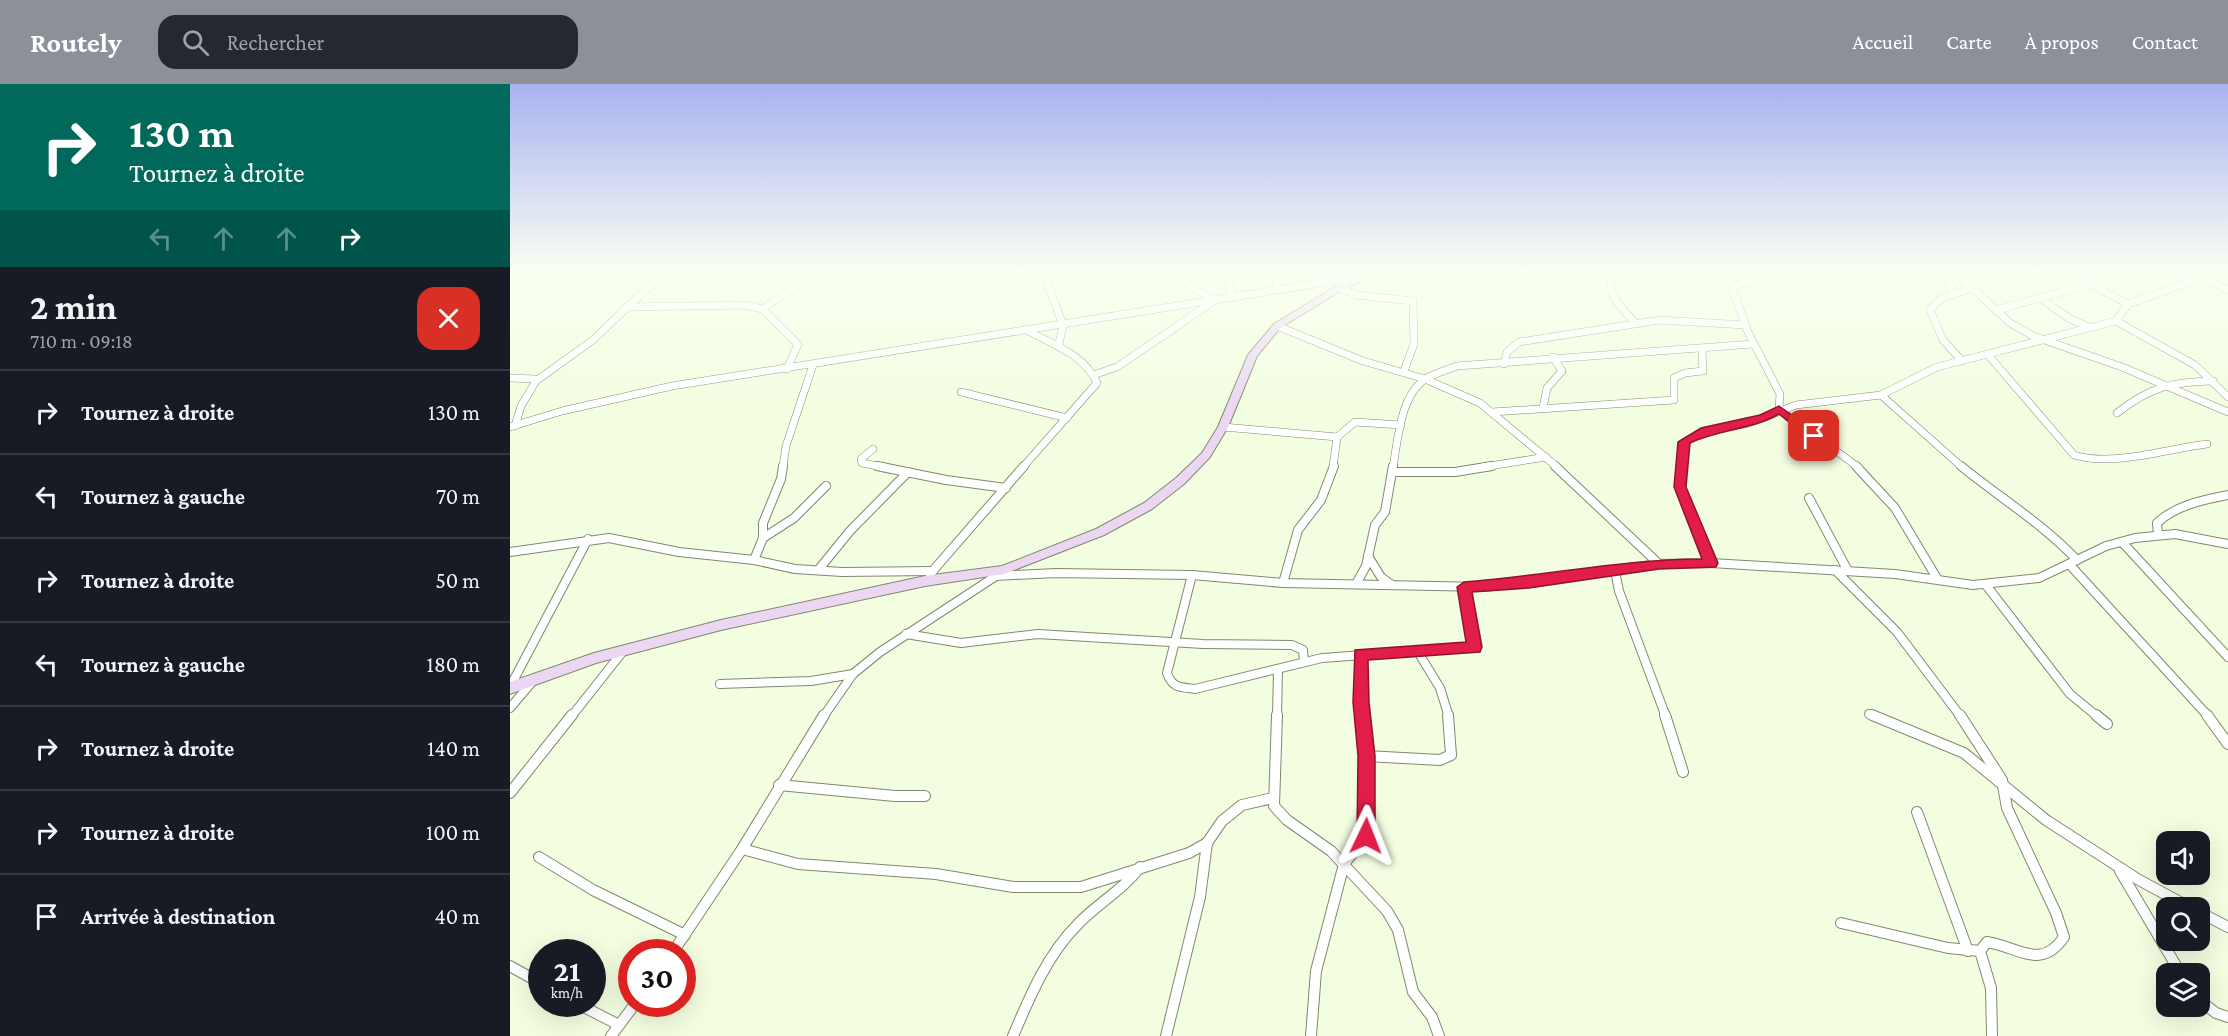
<!DOCTYPE html>
<html lang="fr">
<head>
<meta charset="utf-8">
<style>
	:root { --surface:#171b24; --page:#242831; --text:#f1f3f6; --muted:#9ea1a6; --line:#363941; --accent:#8c9099 }
	body { margin:0; font-family:"Crimson Pro",serif; background:var(--page); color:var(--text); height:100vh; display:flex; flex-direction:column; font-size:22px; white-space:nowrap }
	* { box-sizing:border-box; margin:0 }
	p { font-size:20px; color:var(--muted) }
	.icon { flex:none; width:33px; height:33px; fill:none; stroke:currentColor; stroke-width:2; stroke-linecap:round; stroke-linejoin:round }
	.map { position:relative; flex:1; overflow:hidden }
	.drawer { display:flex; flex-direction:column; background:var(--surface); width:510px }
	.drawer>* { flex:none }
	.hud { background:#00695c; color:#fff; overflow:hidden }
	.buttons { position:absolute; left:1646px; top:747px; display:grid; gap:12px }
	.buttons a { display:grid; place-items:center; width:54px; height:54px; border-radius:12px; background:var(--surface); box-shadow:0 6px 24px #0002; font-size:30px }
	.speed { position:absolute; left:18px; top:855px; display:flex; gap:12px; font-size:30px; font-weight:700; text-align:center }
	.speed>* { display:grid; place-content:center; width:78px; height:78px; border-radius:50%; background:var(--surface); box-shadow:0 6px 24px #0002; line-height:1 }
	.speed small { font-size:15px; font-weight:400 }
	.speed .limit { border:9px solid #d22; background:#fff; color:#111 }
	.pin { position:absolute; display:grid; place-items:center; width:51px; height:51px; color:#fff; margin:-26px; border-radius:12px; box-shadow:0 3px 9px #0006 }
	.me { position:absolute; width:66px; margin:-33px; rotate:2deg; stroke-linejoin:round; filter:drop-shadow(0 0 4px #0008) }
	.turn { display:flex; align-items:center; gap:21px; height:126px; padding:0 30px; font-size:27px }
	.turn .icon { width:78px; height:78px; stroke-width:2.5 }
	.turn b { display:block; font-size:42px; line-height:51px }
	.lanes { display:flex; align-items:center; height:57px; padding:0 30px; background:#0003; justify-content:center; gap:30px; direction:ltr }
	.lanes .off { opacity:.35 }
	.round { display:grid; place-items:center; flex:none; width:63px; height:63px; border-radius:18px; background:var(--page) }
	.summary { display:flex; align-items:center; justify-content:space-between; height:102px; padding:0 30px }
	h1 { font-size:36px; font-weight:700; line-height:45px }
	ul { padding:0; list-style:none }
	li { display:flex; align-items:center; gap:18px; height:84px; padding:0 30px; border-top:2px solid var(--line) }
	li div { flex:1 }
	li b { display:block; font-size:22px }
	li em { font-style:normal }
	header { display:flex; align-items:center; gap:36px; box-sizing:border-box; height:84px; padding:0 30px; background:var(--accent); color:#fff }
	header strong { font-size:28px }
	nav { display:flex; gap:33px; margin-inline-start:auto; font-size:21px }
	.search { width:420px; height:54px; background:var(--page); display:flex; align-items:center; gap:15px; box-sizing:border-box; padding:0 21px; border-radius:18px; color:var(--muted); font-size:22px }
	main { display:flex; flex:1; min-height:0 }
	.map>svg:first-child { display:block }
</style>
</head>
<body>
<header>
<strong>Routely</strong>
<div class="search"><svg class="icon" aria-label="search" viewBox="0 0 24 24"><circle cx="10" cy="10" r="6"/><path d="M15 15l6 6"/></svg>Rechercher</div>
<nav><a>Accueil</a><a>Carte</a><a>À propos</a><a>Contact</a></nav>
</header>
<main>
<section class="drawer">
<div class="hud">
<div class="turn"><svg class="icon" aria-label="right" viewBox="0 0 24 24"><path d="M7 20v-9h11M14 6l5 5-5 5"/></svg><div><b>130 m</b>Tournez à droite</div></div>
<div class="lanes"><svg class="icon off" aria-label="left" viewBox="0 0 24 24"><path d="M17 20v-9H6M10 6l-5 5 5 5"/></svg><svg class="icon off" aria-label="ahead" viewBox="0 0 24 24"><path d="M12 20V5M6 11l6-6 6 6"/></svg><svg class="icon off" aria-label="ahead" viewBox="0 0 24 24"><path d="M12 20V5M6 11l6-6 6 6"/></svg><svg class="icon" aria-label="right" viewBox="0 0 24 24"><path d="M7 20v-9h11M14 6l5 5-5 5"/></svg></div>
</div>
<div class="summary"><div><h1>2 min</h1><p>710 m · 09:18</p></div><a class="round" style="background:#d93025;color:#fff"><svg class="icon" aria-label="close" viewBox="0 0 24 24"><path d="M6 6l12 12M18 6L6 18"/></svg></a></div>
<ul>
<li><svg class="icon" aria-label="right" viewBox="0 0 24 24"><path d="M7 20v-9h11M14 6l5 5-5 5"/></svg><div><b>Tournez à droite</b></div><em>130 m</em></li>
<li><svg class="icon" aria-label="left" viewBox="0 0 24 24"><path d="M17 20v-9H6M10 6l-5 5 5 5"/></svg><div><b>Tournez à gauche</b></div><em>70 m</em></li>
<li><svg class="icon" aria-label="right" viewBox="0 0 24 24"><path d="M7 20v-9h11M14 6l5 5-5 5"/></svg><div><b>Tournez à droite</b></div><em>50 m</em></li>
<li><svg class="icon" aria-label="left" viewBox="0 0 24 24"><path d="M17 20v-9H6M10 6l-5 5 5 5"/></svg><div><b>Tournez à gauche</b></div><em>180 m</em></li>
<li><svg class="icon" aria-label="right" viewBox="0 0 24 24"><path d="M7 20v-9h11M14 6l5 5-5 5"/></svg><div><b>Tournez à droite</b></div><em>140 m</em></li>
<li><svg class="icon" aria-label="right" viewBox="0 0 24 24"><path d="M7 20v-9h11M14 6l5 5-5 5"/></svg><div><b>Tournez à droite</b></div><em>100 m</em></li>
<li><svg class="icon" aria-label="arrive" viewBox="0 0 24 24"><path d="M6 21V4h12l-3 4 3 4H6"/></svg><div><b>Arrivée à destination</b></div><em>40 m</em></li>
</ul>
</section>
<div class="map">
<svg width="1718" height="952" viewBox="0 0 1718 952">
	<rect width="100%" height="100%" fill="#f3fee1"/>
	<g fill="none" stroke-linecap="round" stroke-linejoin="round">
		<!-- street-far2 casing -->
		<g stroke="#7f8970" stroke-width="8">
			<g id="street-far2">
				<polyline points="533,188 553,241 549,260"/>
				<polyline points="766,188 767,206"/>
				<path d="M1104,188C1093,210 1112,223 1125,239"/>
				<polyline points="1248,188 1246,195 1222,203 1238,248 1270,310 1269,325"/>
				<polyline points="1435,188 1443,208"/>
				<polyline points="1445,188 1500,239 1523,252 1612,283 1718,328"/>
				<polyline points="1678,188 1718,206"/>
				<polyline points="1581,200 1618,220"/>
				<polyline points="829,204 847,211 903,217 904,260 894,287"/>
				<polyline points="722,214 719,197 725,188"/>
				<polyline points="1530,214 1560,235 1579,243"/>
				<polyline points="116,223 236,221 252,225 288,260 277,285"/>
				<polyline points="252,225 307,188"/>
				<polyline points="1486,226 1581,200 1569,188"/>
				<polyline points="1606,237 1685,281 1718,313"/>
				<polyline points="767,242 853,277 915,295 970,319 1047,383"/>
				<path d="M1478,271L1564,371C1604,383 1655,365 1697,360"/>
				<polyline points="1452,277 1433,256 1420,226 1431,214 1463,204"/>
				<polyline points="994,280 997,268 1009,258 1150,236 1235,241"/>
				<polyline points="583,291 607,283 704,217 660,188"/>
				<polyline points="0,294 25,295"/>
				<polyline points="451,308 557,334"/>
				<polyline points="1371,311 1452,383"/>
				<polyline points="1033,324 1037,304 1052,287 1043,273"/>
				<polyline points="1269,325 1348,383"/>
				<polyline points="982,328 1164,316 1164,294 1175,289 1193,287 1192,266"/>
				<path d="M1607,329C1640,303 1661,298 1703,297"/>
				<polyline points="5,342 11,322 26,297 83,256 154,188"/>
				<polyline points="0,343 52,327 162,302 855,192"/>
				<polyline points="713,343 827,353 823,383"/>
				<polyline points="827,353 845,338 891,341"/>
				<polyline points="363,365 351,375 352,379 374,383"/>
				<polyline points="273,383 276,362 303,281"/>
				<path d="M513,383L587,299C574,270 543,261 517,246"/>
				<path d="M883,383C888,356 890,310 917,294C926,289 937,286 947,282L1243,260"/>
				<polyline points="973,383 1036,373"/>
				<polyline points="1171,383 1174,358 1195,347 1239,339 1286,321 1371,311 1427,283 1606,237 1618,220 1691,194"/>
			</g>
		</g>
		<!-- street-far1 casing -->
		<g stroke="#7f8970" stroke-width="10">
			<g id="street-far1">
				<polyline points="367,382 436,396 496,404"/>
				<polyline points="1045,382 1149,480"/>
				<polyline points="1171,382 1170,403 1201,479"/>
				<polyline points="1346,382 1385,424 1428,496"/>
				<path d="M1451,382C1490,414 1532,439 1567,476"/>
				<polyline points="883,388 945,388 982,382"/>
				<polyline points="1299,414 1338,487"/>
				<path d="M1648,451L1647,439C1666,421 1693,416 1718,411"/>
				<polyline points="253,454 284,434 316,402"/>
				<polyline points="1612,458 1718,573"/>
				<polyline points="0,468 99,454 169,468 244,476 285,485 332,488 423,487"/>
				<polyline points="858,472 871,493 882,501"/>
				<polyline points="244,476 253,454 253,439 271,395 273,382"/>
				<polyline points="1559,480 1699,633"/>
				<polyline points="309,485 340,447 398,388"/>
				<polyline points="1325,486 1387,548 1451,633"/>
				<polyline points="1105,487 1109,507 1156,633"/>
				<polyline points="420,490 514,382"/>
				<path d="M682,491L657,589C662,604 670,603 685,605L812,574L964,563L954,503"/>
				<polyline points="485,492 546,489 682,491 773,499 974,503 1149,480 1201,479 1385,490 1463,501 1529,494 1596,462 1625,454 1665,450 1718,460"/>
				<polyline points="773,499 788,446 811,416 824,382"/>
				<polyline points="846,500 856,482 865,441 875,428 883,382"/>
				<polyline points="1476,501 1560,610 1588,633"/>
				<polyline points="396,550 451,559 528,550 693,560 782,561 793,566 794,578"/>
				<polyline points="908,568 930,604 939,633"/>
				<polyline points="850,570 853,633"/>
				<polyline points="210,600 301,597 343,590"/>
				<polyline points="0,603 78,455"/>
				<polyline points="0,624 23,597"/>
				<polyline points="1359,630 1366,633"/>
				<polyline points="61,633 114,566"/>
				<polyline points="313,633 343,590 370,568 489,490"/>
				<polyline points="767,633 768,585"/>
			</g>
		</g>
		<!-- street casing -->
		<g stroke="#7f8970" stroke-width="12">
			<g id="street">
				<polyline points="767,631 764,722 777,736 821,767 877,827 888,846 903,908 922,933 929,952"/>
				<polyline points="1155,631 1173,688"/>
				<polyline points="1362,631 1454,669 1536,736 1629,796 1681,824"/>
				<path d="M1450,631L1492,696L1497,724L1546,829L1554,853C1531,887 1509,863 1477,858L1470,867"/>
				<polyline points="1586,631 1597,640"/>
				<polyline points="1697,631 1718,660"/>
				<polyline points="856,672 930,676 941,671 938,631"/>
				<polyline points="269,701 385,712 415,712"/>
				<polyline points="0,709 62,631"/>
				<polyline points="1407,728 1458,867"/>
				<polyline points="232,765 288,780 426,790 503,803 571,803 679,769 697,759"/>
				<polyline points="29,773 83,806 175,851"/>
				<polyline points="1610,787 1671,890"/>
				<polyline points="1689,828 1718,843"/>
				<polyline points="1331,839 1438,864 1470,867"/>
				<polyline points="1470,867 1481,904 1482,952"/>
				<polyline points="163,868 232,765 314,631"/>
				<polyline points="0,882 32,900"/>
				<polyline points="1689,916 1706,929 1718,933"/>
				<polyline points="68,920 109,941"/>
				<polyline points="101,952 125,920"/>
				<path d="M503,952C520,912 537,871 568,840C588,819 613,806 630,783"/>
				<polyline points="656,952 690,813 697,759 712,737 732,721 763,714"/>
				<polyline points="801,952 806,887 834,780 856,752 858,741 853,631"/>
			</g>
		</g>
		<!-- secondary casing -->
		<g stroke="#7f8970" stroke-width="2">
			<polygon id="secondary" points="857,188 869,188 832,206 770,244 747,272 718,343 700,373 674,400 642,425 594,451 494,490 415,502 211,546 86,579 0,610 0,598 84,569 211,536 415,492 492,482 586,445 634,419 666,394 692,369 708,343 738,271 764,240 826,202"/>
		</g>
		<!-- street-far2 -->
		<use href="#street-far2" stroke="#fff" stroke-width="7"/>
		<!-- street-far1 -->
		<use href="#street-far1" stroke="#fff" stroke-width="8"/>
		<!-- street -->
		<use href="#street" stroke="#fff" stroke-width="10"/>
		<!-- secondary -->
		<use href="#secondary" fill="#ecd7f2" fill-rule="evenodd"/>
	</g>
	<!-- sky -->
	<linearGradient id="sky" x2="0" y2="1"><stop stop-color="#a9b2f1"/><stop offset="0.58" stop-color="#fafff2"/><stop offset="1" stop-color="#fafff2" stop-opacity="0"/></linearGradient>
	<rect width="1718" height="322" fill="url(#sky)"/>
	<!-- route -->
	<path fill="#e11d48" stroke="#92132f" stroke-width="1.5" d="M1269,322L1308,350V355H1300L1269,330C1242,346 1208,345 1180,359L1176,403L1208,479L1206,483L1149,485L1019,504L962,508L972,563L970,568L858,576L859,618L865,672V752L862,757L856,760L850,757L847,752L848,672L843,618L845,566L956,558L947,503L954,498C1034,492 1113,475 1192,475L1164,403L1168,358L1191,344L1250,331Z"/>
</svg>
<div class="buttons">
<a><svg class="icon" aria-label="sound" viewBox="0 0 24 24"><path d="M4 9h4l5-4v14l-5-4H4zM17 9q2 3 0 6"/></svg></a>
<a><svg class="icon" aria-label="search" viewBox="0 0 24 24"><circle cx="10" cy="10" r="6"/><path d="M15 15l6 6"/></svg></a>
<a><svg class="icon" aria-label="layers" viewBox="0 0 24 24"><path d="M12 4l9 5-9 5-9-5zM3 14l9 5 9-5"/></svg></a>
</div>
<div class="speed"><div>21<small>km/h</small></div><div class="limit">30</div></div>
<div class="pin" style="left:1304px;top:352px;background:#d93025"><svg class="icon" aria-label="arrive" viewBox="0 0 24 24"><path d="M6 21V4h12l-3 4 3 4H6"/></svg></div>
<svg class="me" style="left:856px;top:752px" viewBox="-20 -20 40 40"><path d="M0-17L14 15 0 8-14 15z" fill="#e11d48" stroke="#fff" stroke-width="4"/></svg>
</div>
</main>
</body>
</html>
